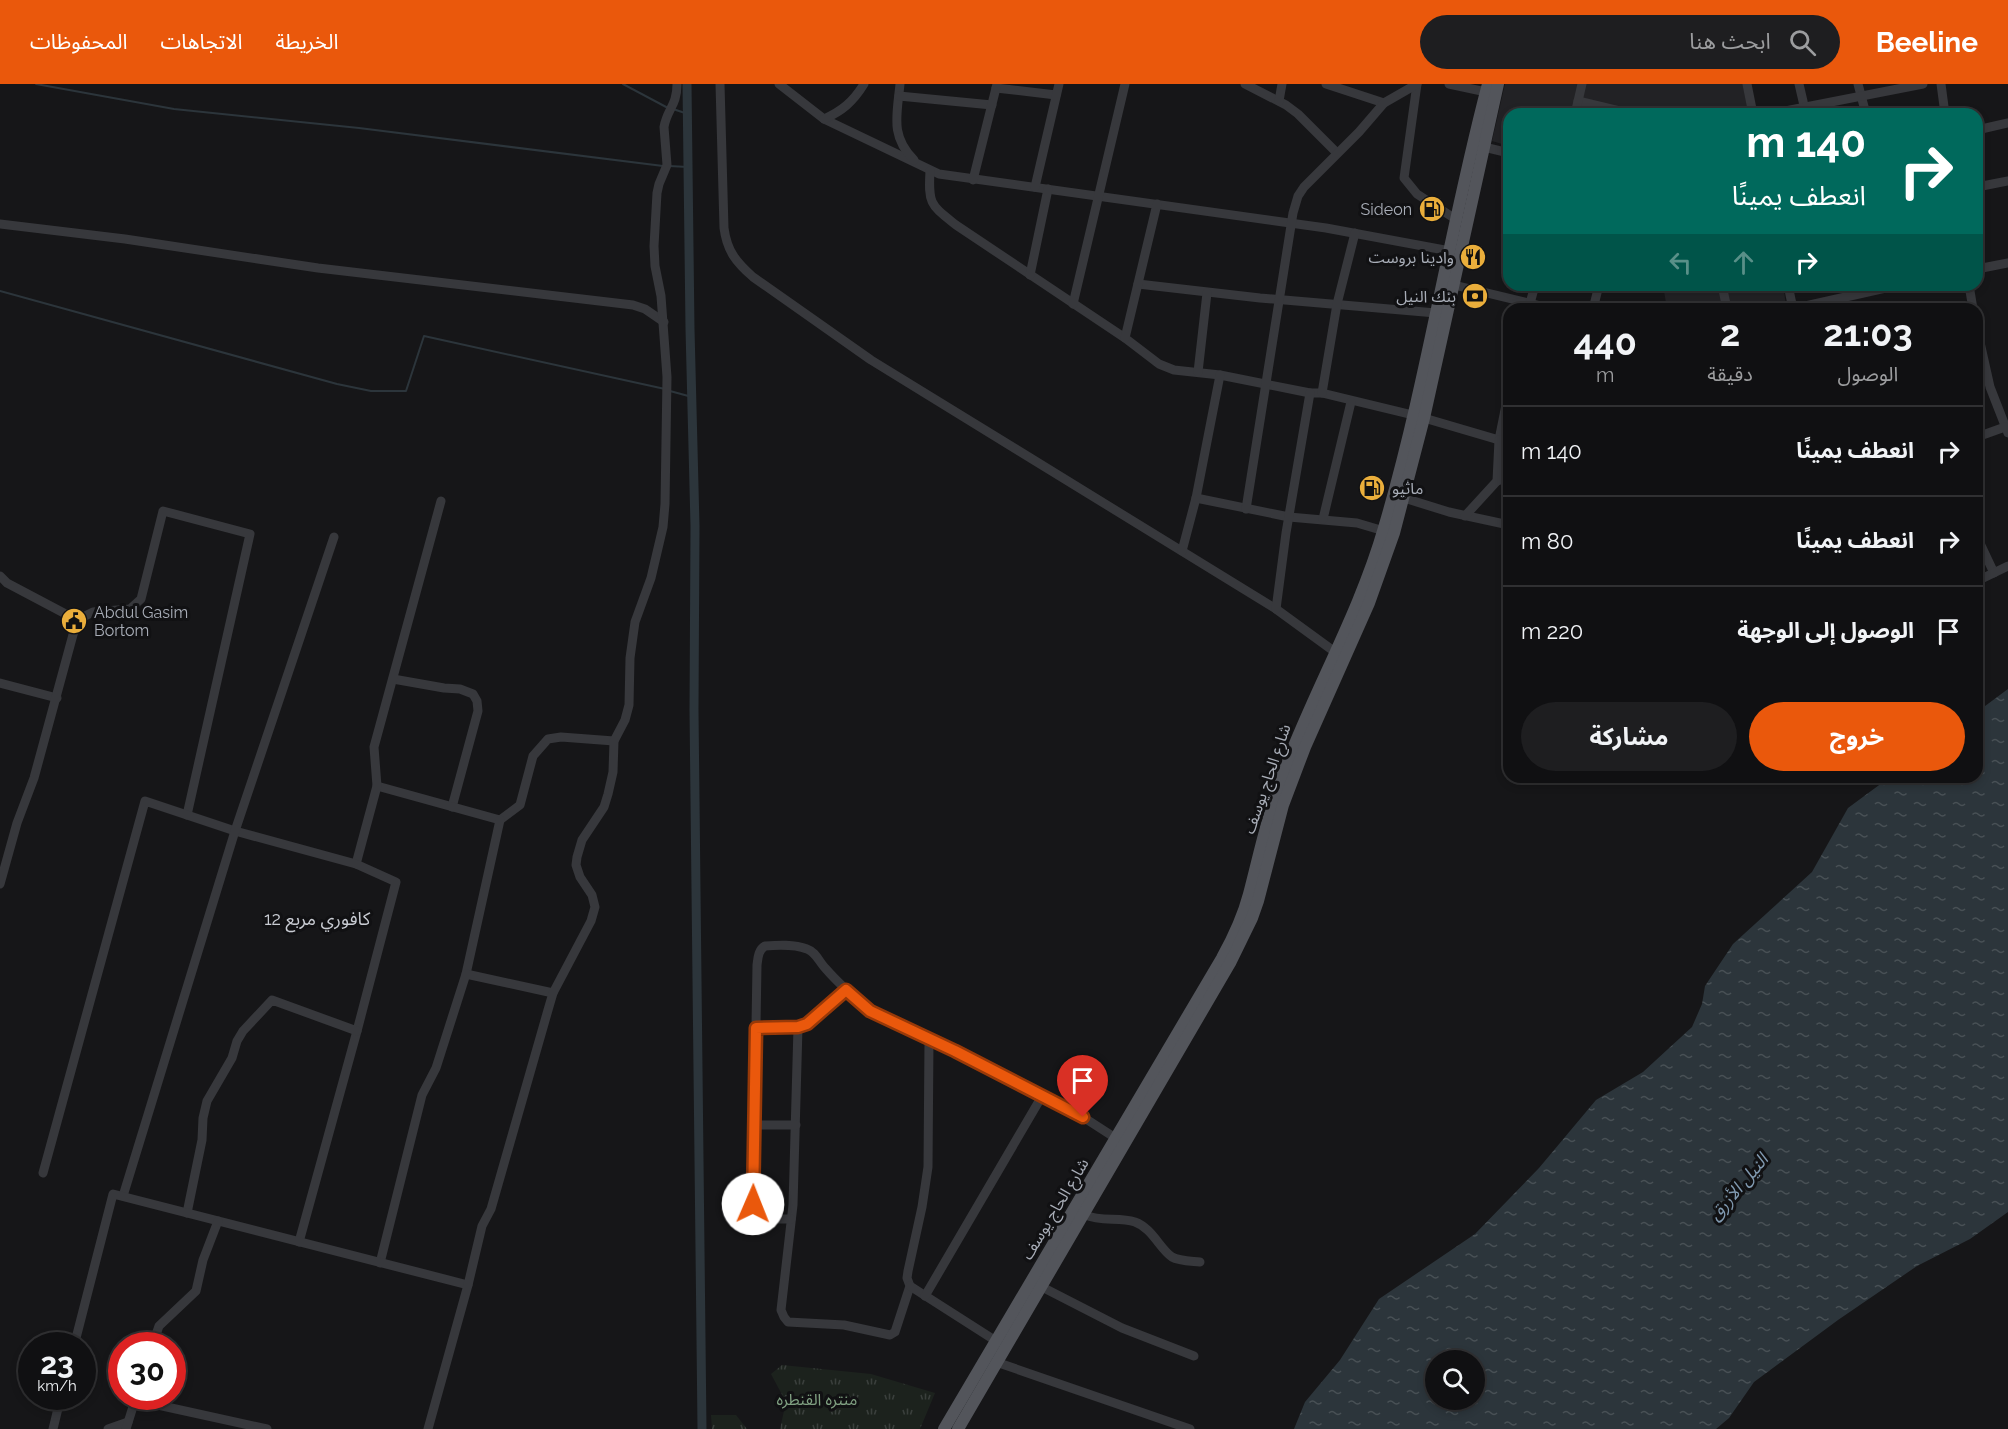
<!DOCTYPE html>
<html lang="ar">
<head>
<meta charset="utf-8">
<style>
	:root { --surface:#101012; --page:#1e1e20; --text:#f1f3f6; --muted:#9c9d9f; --line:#303032; --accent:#ea580c }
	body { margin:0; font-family:Raleway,"Noto Sans Arabic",sans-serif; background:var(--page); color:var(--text); direction:rtl; height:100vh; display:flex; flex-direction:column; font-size:22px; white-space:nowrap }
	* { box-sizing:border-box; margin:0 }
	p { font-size:20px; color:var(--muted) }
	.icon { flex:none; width:33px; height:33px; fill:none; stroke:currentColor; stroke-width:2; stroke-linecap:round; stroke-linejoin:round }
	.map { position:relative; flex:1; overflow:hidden; direction:ltr }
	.side { position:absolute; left:1503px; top:219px; width:480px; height:480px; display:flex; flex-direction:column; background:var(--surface); border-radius:18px; box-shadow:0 3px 9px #0003,0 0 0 2px var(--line); direction:rtl }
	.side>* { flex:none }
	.hud { position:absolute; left:1503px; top:24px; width:480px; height:183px; border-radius:18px; box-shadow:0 3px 9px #0003,0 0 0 2px var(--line); direction:rtl; background:#00695c; color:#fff; overflow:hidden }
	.fabs { position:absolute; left:1425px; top:1266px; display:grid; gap:12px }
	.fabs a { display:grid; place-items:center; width:60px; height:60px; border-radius:50%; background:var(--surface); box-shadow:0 3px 9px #0003,0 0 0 2px var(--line); font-size:30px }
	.speed { position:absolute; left:18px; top:1248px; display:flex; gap:12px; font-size:30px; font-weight:700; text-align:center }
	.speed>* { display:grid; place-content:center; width:78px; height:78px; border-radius:50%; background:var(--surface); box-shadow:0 3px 9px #0003,0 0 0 2px var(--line); line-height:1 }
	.speed small { font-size:15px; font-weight:400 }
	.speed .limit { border:9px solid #d22; background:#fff; color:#111 }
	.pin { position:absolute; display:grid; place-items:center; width:51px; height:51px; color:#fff; margin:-62px -26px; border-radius:50% 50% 50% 0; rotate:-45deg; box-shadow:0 0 6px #0007 }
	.pin .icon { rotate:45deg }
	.me { position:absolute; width:66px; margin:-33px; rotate:1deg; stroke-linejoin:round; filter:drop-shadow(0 0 4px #0008) }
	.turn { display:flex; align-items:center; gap:21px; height:126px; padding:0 18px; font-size:27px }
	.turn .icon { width:78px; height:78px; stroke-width:2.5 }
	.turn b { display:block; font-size:42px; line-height:51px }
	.lanes { display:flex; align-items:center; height:57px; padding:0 18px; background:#0003; justify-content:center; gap:30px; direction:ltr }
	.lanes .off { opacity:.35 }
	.eta { display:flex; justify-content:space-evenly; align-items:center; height:102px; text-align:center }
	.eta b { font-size:36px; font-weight:700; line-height:42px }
	.button { display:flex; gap:12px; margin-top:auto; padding:12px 18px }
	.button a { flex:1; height:69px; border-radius:36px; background:var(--accent); color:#fff; font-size:24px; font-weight:700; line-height:69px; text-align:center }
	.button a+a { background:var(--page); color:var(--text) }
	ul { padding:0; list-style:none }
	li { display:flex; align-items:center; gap:18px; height:90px; padding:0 18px; border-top:2px solid var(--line) }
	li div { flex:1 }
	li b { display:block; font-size:22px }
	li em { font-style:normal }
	header { display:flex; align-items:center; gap:36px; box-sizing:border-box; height:84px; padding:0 30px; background:var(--accent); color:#fff }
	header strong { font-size:28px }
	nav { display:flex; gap:33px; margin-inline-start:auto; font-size:21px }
	.search { width:420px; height:54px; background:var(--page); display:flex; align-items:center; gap:15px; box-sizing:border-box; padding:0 21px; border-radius:33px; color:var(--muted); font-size:22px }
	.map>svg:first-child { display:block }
</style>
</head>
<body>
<header>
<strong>Beeline</strong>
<div class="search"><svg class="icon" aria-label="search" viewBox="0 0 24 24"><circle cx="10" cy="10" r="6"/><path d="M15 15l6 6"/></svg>ابحث هنا</div>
<nav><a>الخريطة</a><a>الاتجاهات</a><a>المحفوظات</a></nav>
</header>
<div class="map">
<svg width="2008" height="1345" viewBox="0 0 2008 1345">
	<defs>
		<pattern id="park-tufts" width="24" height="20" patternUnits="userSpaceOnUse" patternTransform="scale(1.5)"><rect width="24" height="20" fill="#1c221d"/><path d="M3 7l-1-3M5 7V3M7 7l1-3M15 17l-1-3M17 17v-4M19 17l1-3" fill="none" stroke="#3a3f3c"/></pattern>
		<pattern id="water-ripples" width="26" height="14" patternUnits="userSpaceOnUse" patternTransform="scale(1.5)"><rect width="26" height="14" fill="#2c353b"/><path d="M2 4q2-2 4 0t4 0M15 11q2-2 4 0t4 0" fill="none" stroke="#485055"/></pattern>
	</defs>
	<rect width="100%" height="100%" fill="#161618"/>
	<!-- built -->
	<g fill="#222225">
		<polygon points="1505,0 1751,0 1756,30 1509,30 1509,62 1492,57"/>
		<polygon points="1663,201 1783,201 1786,221 1763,225 1667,225"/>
	</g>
	<!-- park -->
	<g fill="url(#park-tufts)">
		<polygon points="782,1281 871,1290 935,1309 920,1345 780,1345 786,1318 771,1290"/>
		<polygon points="711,1331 736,1331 747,1345 712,1345"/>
	</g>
	<!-- water -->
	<path fill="url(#water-ripples)" fill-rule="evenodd" d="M2008,605V1128L1970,1155L1917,1182L1838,1236L1754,1298L1729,1334L1716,1345H1294L1305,1318L1340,1276L1379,1215L1475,1150L1539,1084L1596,1016L1643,988L1692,943L1702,920L1705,902L1733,860L1812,788L1848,724L1890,693H1977V628ZM1436,1276H1474V1316H1436Z"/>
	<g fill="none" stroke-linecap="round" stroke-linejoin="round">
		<!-- stream -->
		<g stroke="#2c353b" stroke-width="2">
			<polyline points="36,0 174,25 359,44 663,82"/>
			<polyline points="623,0 668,24"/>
			<polyline points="673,25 688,30"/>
			<polyline points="669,82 688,83"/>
			<polyline points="0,207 337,300 371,307 406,307 424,252 665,305"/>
			<polyline points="670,307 692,313"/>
		</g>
		<!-- canal -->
		<polyline stroke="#2c353b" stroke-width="9" points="687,0 690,245 695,442 694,626 702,1345"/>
		<!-- minor -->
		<g stroke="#37383c" stroke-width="9">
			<path d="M720,0L724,144C727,167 736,178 753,193L871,276L1276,525L1335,568"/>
			<polyline points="779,0 824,35 939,90 1326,144 1450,167"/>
			<path d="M900,0C897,31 890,52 914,76"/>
			<polyline points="1245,0 1286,21 1298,30 1337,69"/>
			<polyline points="1326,0 1384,19"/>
			<polyline points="1417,0 1404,94 1417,110 1457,136"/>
			<polyline points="1449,0 1491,9"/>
			<polyline points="1747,0 1753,30"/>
			<polyline points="1799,0 1806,30"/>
			<polyline points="1858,0 1866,30"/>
			<polyline points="1941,0 1945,30"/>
			<polyline points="996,4 1056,11"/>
			<polyline points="899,12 992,21"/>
			<polyline points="1279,17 1282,0"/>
			<polyline points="1578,17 1632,30"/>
			<polyline points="1575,30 1582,0"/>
			<polyline points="1770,30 1923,0"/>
			<path d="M824,35C842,27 853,18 864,0"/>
			<polyline points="1977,46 2008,39"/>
			<polyline points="1484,63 1509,69"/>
			<path d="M930,87C928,121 931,121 956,141L1125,254L1159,280L1174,286L1220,291L1310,309H1322L1413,331"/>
			<polyline points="973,96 997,0"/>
			<polyline points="1035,103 1059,0"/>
			<polyline points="1977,103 2008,97"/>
			<polyline points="0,140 125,155 318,184 633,221 645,225 664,238"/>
			<polyline points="1977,185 2008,179"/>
			<polyline points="1030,191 1048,105"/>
			<polyline points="1138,200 1260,214 1436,229"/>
			<polyline points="1454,201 1553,225"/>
			<polyline points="1722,201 1727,225"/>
			<polyline points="1788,201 1793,225"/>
			<polyline points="1969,201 1973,225"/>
			<polyline points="1073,220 1125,0"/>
			<polyline points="1529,223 1535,201"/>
			<polyline points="1593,225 1599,201"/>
			<polyline points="1792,225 1899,201"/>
			<polyline points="1977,245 1990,303 2008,349"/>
			<polyline points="1125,254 1157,120"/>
			<polyline points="1198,288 1207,209"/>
			<polyline points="1322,309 1337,220 1355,149"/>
			<polyline points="1424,334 1499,356 1509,306"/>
			<polyline points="1977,353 2005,343"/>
			<polyline points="1497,397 1509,394"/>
			<polyline points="1196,414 1289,433 1357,439 1384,447"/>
			<polyline points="1404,414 1449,428 1509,441"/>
			<polyline points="1246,425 1293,129 1298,112 1304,103 1359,48 1384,19 1417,0"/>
			<polyline points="1465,432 1497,397 1499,356 1509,359"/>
			<polyline points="1323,435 1351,318"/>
			<polyline points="1977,453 1994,489"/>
			<polyline points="1182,467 1196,414 1220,291"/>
			<polyline points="0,492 7,499 77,536"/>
			<polyline points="1977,497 2008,482"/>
			<polyline points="1276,525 1286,449 1310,309"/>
			<polyline points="393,595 444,604 460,605 473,610 477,617 478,627 452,723"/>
			<polyline points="0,599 57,614"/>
			<polyline points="377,702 500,736 520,721 533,672 548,655 561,653 614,657"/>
			<polyline points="356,780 377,702 374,663 441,417"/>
			<polyline points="0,800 17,739 34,694 77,536 93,528 130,525 141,515 163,427 250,450 187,731"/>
			<polyline points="466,890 500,736"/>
			<polyline points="798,943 793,1121 781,1226 784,1233 788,1238 844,1241 890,1251 895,1248 910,1202 907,1194 908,1187 922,1123 928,1083 929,956"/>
			<polyline points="756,944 798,943 807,940 846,906"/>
			<polyline points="754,1041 796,1041"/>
			<polyline points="43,1089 145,717 235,747 356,780 396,798 357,947 299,1158"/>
			<polyline points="123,1112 235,747 334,453"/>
			<polyline points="187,1129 202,1056 203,1034 207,1017 232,974 237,957 243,947 272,916 357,947"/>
			<path d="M1085,1131C1101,1138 1119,1133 1135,1138C1152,1144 1160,1165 1172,1173C1179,1177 1191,1177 1200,1178"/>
			<path d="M791,1135H763L755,1130L753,1120L757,881C758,874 758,866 765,862C778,861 794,860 807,865C816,868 819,878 826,885C839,900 855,914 870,927L1042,1012L1083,1033L1117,1055"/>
			<polyline points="380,1179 422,1011 436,984 466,890 553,909"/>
			<polyline points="910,1202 996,1257"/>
			<polyline points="1042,1203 1122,1244 1194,1272"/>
			<polyline points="925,1212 1042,1012"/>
			<polyline points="74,1262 113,1110 468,1201"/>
			<polyline points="152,1262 159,1242 196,1207 203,1176 218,1137"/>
			<polyline points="996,1278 1190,1345"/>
			<polyline points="135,1316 267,1345"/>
			<polyline points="53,1345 61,1312"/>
			<polyline points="108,1345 128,1338"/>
			<polyline points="126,1345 136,1313"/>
			<path d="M428,1345L468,1201L482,1142L491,1125L548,926L553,909L591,837L595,823L592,811L580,793L576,781L577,773L582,756L604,723L608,710L613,688L614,657L625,636L629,621L630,574L635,538L651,494L663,443L665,420L667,293L661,212L655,182L654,162L657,109L659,100L667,81L664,43C667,25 677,22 677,0"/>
		</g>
		<!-- major -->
		<g stroke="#53555b" stroke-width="12">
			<path d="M944,1345L1222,874C1233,854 1243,833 1249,810C1259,772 1267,733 1281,695C1312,610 1359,531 1384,444C1427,298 1449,147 1488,0"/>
			<polyline points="958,1345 1230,879 1252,834 1258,817 1283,721 1305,663 1369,519 1394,449 1424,334 1498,0"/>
		</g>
	</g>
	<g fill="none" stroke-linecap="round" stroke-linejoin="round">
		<!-- route casing -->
		<g stroke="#983908" stroke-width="15">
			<polyline id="route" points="753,1120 756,944 798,943 807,940 846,906 870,927 955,967 1083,1033"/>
		</g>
		<!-- route -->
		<use href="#route" stroke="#ea580c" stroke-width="10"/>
	</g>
	<!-- icons -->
	<defs>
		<g id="fuel-disc" transform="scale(1.35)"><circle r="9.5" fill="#eaae3b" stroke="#111113"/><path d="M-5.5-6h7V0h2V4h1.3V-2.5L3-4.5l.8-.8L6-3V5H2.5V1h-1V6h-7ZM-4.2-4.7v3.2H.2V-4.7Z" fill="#111"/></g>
		<g id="restaurant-disc" transform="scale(1.35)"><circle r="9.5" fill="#eaae3b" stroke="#111113"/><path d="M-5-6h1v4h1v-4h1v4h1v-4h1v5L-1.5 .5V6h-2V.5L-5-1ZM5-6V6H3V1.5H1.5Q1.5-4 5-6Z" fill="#111"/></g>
		<g id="bank-disc" transform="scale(1.35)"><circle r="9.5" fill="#eaae3b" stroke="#111113"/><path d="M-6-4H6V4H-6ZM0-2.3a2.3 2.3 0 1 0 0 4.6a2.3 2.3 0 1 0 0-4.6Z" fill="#111"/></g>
		<g id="civic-disc" transform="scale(1.35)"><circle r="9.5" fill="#eaae3b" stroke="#111113"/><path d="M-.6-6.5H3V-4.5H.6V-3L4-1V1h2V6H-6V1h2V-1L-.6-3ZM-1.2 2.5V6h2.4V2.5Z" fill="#111"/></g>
	</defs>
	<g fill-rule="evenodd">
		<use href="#fuel-disc" x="1432" y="125"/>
		<use href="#restaurant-disc" x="1473" y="173"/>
		<use href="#bank-disc" x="1475" y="212"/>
		<use href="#fuel-disc" x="1372" y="404"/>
		<use href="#civic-disc" x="74" y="537"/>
	</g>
	<g text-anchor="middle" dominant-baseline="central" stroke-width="6" stroke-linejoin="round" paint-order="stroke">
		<!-- poi labels -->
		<g font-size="16" fill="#a8adb7" stroke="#111113" text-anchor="end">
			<text x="1412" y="125">Sideon</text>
			<text x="1454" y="173">وادينا بروست</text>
			<text x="1456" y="212">بنك النيل</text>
			<text x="1392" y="404" text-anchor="start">ماثيو</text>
			<text x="94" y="528" text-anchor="start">Abdul Gasim<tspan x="94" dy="18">Bortom</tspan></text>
		</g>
		<!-- street labels -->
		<g font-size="16" fill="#a8adb7" stroke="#111113">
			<text transform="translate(1267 695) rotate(-71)">شارع الحاج يوسف</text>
			<text transform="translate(1055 1125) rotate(-59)">شارع الحاج يوسف</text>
		</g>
		<!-- park labels -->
		<g font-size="16" fill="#80a182" stroke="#111113">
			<text x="817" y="1315">منتره القنطره</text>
		</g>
		<!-- neighbourhood labels -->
		<g font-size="18" fill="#c9ccd3" stroke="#111113">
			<text x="317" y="834">كافوري مربع 12</text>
		</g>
		<!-- water labels -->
		<g font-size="18" font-style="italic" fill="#819ab1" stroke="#111113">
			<text transform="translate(1738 1103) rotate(-50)">النيل الأزرق</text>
		</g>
	</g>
</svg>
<div class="fabs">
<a><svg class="icon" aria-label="search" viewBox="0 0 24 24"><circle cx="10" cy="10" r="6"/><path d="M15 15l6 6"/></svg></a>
</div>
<div class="speed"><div>23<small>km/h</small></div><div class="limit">30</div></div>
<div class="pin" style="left:1083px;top:1033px;background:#d93025"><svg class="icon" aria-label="arrive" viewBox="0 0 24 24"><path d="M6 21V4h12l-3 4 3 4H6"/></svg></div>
<svg class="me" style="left:753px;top:1120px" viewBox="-20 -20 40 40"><circle r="19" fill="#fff"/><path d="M0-13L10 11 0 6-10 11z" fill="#ea580c"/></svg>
<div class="hud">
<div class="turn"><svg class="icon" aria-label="right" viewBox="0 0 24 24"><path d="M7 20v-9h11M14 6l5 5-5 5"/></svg><div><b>140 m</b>انعطف يمينًا</div></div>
<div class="lanes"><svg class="icon off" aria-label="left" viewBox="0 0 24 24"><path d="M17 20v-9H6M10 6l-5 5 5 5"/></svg><svg class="icon off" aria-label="ahead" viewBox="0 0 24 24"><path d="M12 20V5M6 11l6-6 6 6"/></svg><svg class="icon" aria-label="right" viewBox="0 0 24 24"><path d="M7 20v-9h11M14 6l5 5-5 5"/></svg></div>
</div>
<section class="side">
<div class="eta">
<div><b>21:03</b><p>الوصول</p></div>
<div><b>2</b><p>دقيقة</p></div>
<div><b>440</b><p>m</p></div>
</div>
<ul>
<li><svg class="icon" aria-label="right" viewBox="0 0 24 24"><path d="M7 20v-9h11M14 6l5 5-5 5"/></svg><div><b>انعطف يمينًا</b></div><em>140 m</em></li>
<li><svg class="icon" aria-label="right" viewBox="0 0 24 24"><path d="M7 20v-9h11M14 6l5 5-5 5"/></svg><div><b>انعطف يمينًا</b></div><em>80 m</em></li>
<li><svg class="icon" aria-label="arrive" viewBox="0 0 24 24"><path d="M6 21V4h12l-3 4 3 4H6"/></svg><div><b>الوصول إلى الوجهة</b></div><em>220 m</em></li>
</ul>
<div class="button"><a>خروج</a><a>مشاركة</a></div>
</section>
</div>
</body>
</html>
